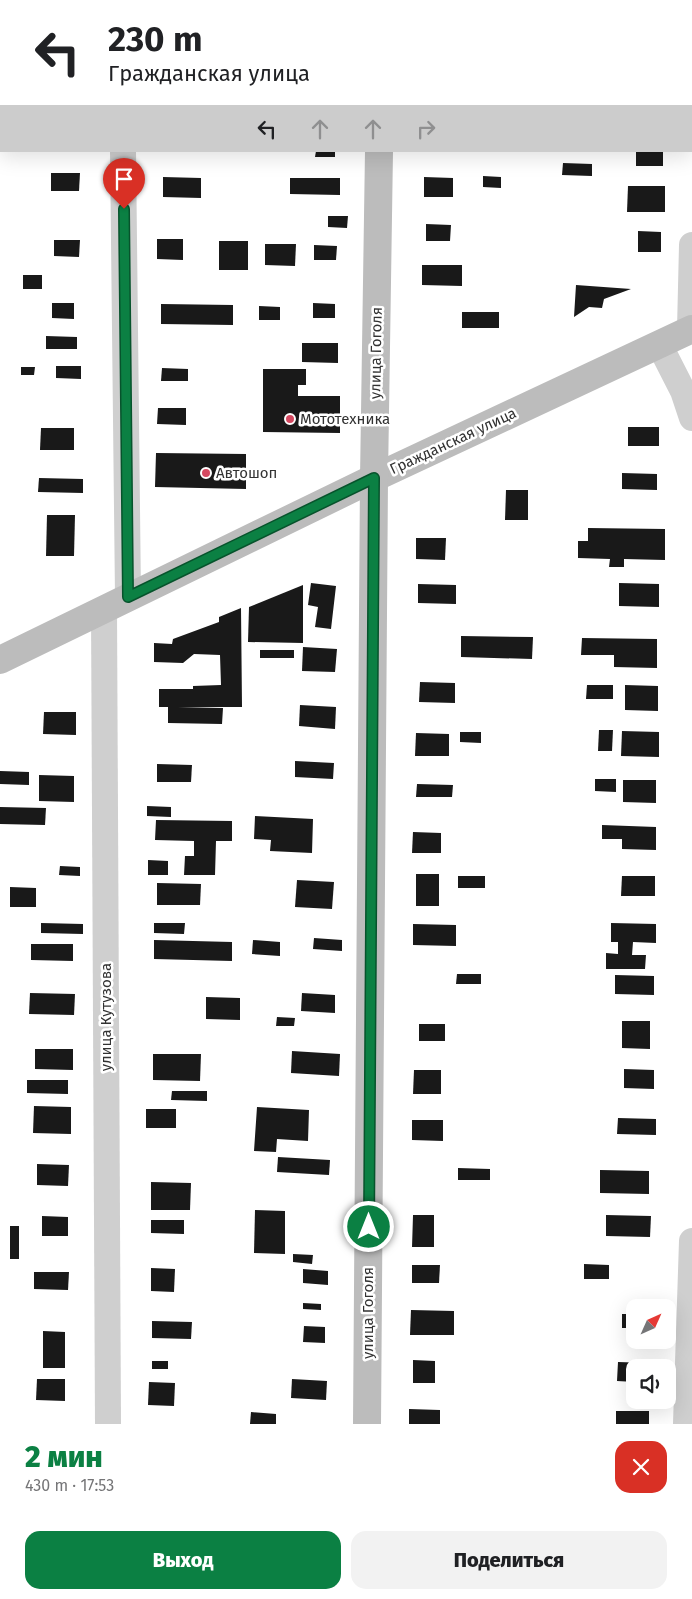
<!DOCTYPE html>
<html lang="ru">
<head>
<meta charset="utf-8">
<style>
	:root { --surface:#fff; --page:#f2f2f2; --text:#202124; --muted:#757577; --accent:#0b8043 }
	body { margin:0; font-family:"Fira Sans",sans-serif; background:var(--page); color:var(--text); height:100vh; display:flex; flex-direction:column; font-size:19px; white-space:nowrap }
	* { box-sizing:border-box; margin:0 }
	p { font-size:16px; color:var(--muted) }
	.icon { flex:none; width:28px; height:28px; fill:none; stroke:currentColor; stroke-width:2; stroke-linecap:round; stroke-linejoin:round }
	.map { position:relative; height:1424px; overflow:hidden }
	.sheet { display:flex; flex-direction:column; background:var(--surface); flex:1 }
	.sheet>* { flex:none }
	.banner { position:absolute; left:0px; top:0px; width:692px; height:152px; box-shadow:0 5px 20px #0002; background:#fff; color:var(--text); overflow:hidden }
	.needle { width:32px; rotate:45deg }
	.buttons { position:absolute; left:626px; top:1299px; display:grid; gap:10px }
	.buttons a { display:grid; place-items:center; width:50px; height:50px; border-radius:10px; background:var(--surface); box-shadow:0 5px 20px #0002; font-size:25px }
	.pin { position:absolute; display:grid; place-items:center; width:42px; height:42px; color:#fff; margin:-51px -21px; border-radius:50% 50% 50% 0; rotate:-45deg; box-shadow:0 0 5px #0007 }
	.pin .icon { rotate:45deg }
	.me { position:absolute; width:55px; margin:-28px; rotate:0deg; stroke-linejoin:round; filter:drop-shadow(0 0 4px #0008) }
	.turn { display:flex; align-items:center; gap:18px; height:105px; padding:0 25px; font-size:22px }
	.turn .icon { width:65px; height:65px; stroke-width:2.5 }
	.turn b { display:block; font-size:35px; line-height:42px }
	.lanes { display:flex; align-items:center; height:48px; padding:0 25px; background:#0003; justify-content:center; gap:25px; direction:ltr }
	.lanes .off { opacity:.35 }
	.round { display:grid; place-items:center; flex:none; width:52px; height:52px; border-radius:15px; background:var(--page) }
	.summary { display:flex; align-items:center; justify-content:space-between; height:85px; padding:0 25px }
	h1 { font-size:30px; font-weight:800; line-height:38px; color:var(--accent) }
	.primary-button { display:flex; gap:10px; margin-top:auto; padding:10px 25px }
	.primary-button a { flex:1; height:58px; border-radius:15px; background:var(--accent); color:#fff; font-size:20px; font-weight:800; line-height:58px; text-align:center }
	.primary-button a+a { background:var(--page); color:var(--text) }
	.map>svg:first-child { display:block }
</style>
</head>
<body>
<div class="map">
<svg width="692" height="1424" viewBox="0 0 692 1424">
	<rect width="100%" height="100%" fill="#fff"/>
	<!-- building -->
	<g fill="#191919">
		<polygon points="316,151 335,151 335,157 315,157"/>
		<rect x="636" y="151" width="27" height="15"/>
		<polygon points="563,163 592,164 592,176 562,175"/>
		<polygon points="51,173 80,173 79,191 51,191"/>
		<polygon points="483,176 501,177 501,188 483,187"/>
		<polygon points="163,177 201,178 201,198 163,197"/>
		<polygon points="424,177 453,178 453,197 424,197"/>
		<polygon points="290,178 340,178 340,195 290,194"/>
		<polygon points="628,186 665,186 665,212 627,212"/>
		<polygon points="328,216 348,216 347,228 328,227"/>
		<polygon points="426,224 451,225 450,241 426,241"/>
		<polygon points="638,231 661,232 661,252 638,252"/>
		<polygon points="157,239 183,239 183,260 157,259"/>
		<polygon points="54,240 80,240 79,257 54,256"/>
		<rect x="219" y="241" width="29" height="29"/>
		<polygon points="265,244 296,244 295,266 265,265"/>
		<polygon points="314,245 337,246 336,260 314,260"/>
		<polygon points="422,265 462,265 462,286 422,285"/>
		<rect x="23" y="275" width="19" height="14"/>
		<polygon points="576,285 631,289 604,299 602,308 589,307 574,317"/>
		<polygon points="52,303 74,303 74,319 52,318"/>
		<polygon points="313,303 335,304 335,318 313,318"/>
		<polygon points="161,304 233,305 233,325 161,324"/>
		<polygon points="259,306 280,307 280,320 259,320"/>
		<rect x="462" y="312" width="37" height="16"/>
		<polygon points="46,336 77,337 77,349 46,349"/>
		<polygon points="302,343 338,343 338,363 302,362"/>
		<polygon points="56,366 81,366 81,379 56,378"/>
		<polygon points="21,367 35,367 34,375 21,375"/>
		<polygon points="162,368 188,369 188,381 161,381"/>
		<polygon points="263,369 306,369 306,385 298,385 298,396 340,396 340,433 263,432"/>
		<polygon points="158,408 186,408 186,425 157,424"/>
		<rect x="628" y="427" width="31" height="19"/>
		<polygon points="41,428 74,428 74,450 40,450"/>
		<polygon points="156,453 246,454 246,489 155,487"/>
		<polygon points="622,473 657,474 657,490 622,489"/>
		<polygon points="39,478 83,479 83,493 38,492"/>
		<polygon points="506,490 528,490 528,520 505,520"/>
		<polygon points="47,515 75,515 74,556 46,556"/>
		<polygon points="588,528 665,529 665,560 624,559 624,567 609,567 610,559 578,558 578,541 588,541"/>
		<polygon points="416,538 446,538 445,560 416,559"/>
		<polygon points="311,583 336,586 331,629 315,627 318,607 308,605"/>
		<polygon points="619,583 659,584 659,607 619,606"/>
		<polygon points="418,584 456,585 456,604 418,603"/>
		<polygon points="303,585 303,643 248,642 249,607"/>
		<polygon points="241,608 242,707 178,707 223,708 222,724 168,723 168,707 159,707 159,689 193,689 193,686 221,685 220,655 194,654 183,663 154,662 154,643 172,644 173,639 219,622 219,617"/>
		<polygon points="461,636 533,637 532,659 461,657"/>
		<polygon points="582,638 657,639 657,668 614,667 614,655 581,655"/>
		<polygon points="303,647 337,649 335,672 302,671"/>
		<rect x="260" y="650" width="34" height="8"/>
		<polygon points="420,682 455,683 455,703 419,702"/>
		<polygon points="587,685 613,685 613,699 586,699"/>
		<polygon points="625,685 658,686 658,711 625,710"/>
		<polygon points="300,705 336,707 335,729 299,726"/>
		<polygon points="44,712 76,712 76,735 43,734"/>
		<polygon points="599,730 613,730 612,751 598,751"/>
		<polygon points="622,731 659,732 659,757 621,756"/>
		<polygon points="460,732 481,732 481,743 460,742"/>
		<polygon points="416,733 449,734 449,756 415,756"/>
		<polygon points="295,761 334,763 333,779 295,777"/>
		<polygon points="157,764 192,765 191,782 157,782"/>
		<polygon points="0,771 29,772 29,785 0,784"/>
		<polygon points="39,775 74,776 74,802 39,801"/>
		<polygon points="595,779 616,779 616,792 595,791"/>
		<polygon points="623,780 656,780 656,803 623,802"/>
		<polygon points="417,784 453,785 452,797 416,797"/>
		<polygon points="147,806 171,807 171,817 147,816"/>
		<polygon points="0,807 46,808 45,825 0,824"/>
		<polygon points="255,816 313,819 312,853 270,851 271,840 254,839"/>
		<polygon points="156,820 232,821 232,841 216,841 215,875 184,875 185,856 194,856 194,841 155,840"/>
		<polygon points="602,825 656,827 656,850 622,849 622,839 602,839"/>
		<polygon points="413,832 441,833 441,853 412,853"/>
		<polygon points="148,860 168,861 168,875 148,875"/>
		<polygon points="60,866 80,867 80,876 59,875"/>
		<rect x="416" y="874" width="23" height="32"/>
		<rect x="458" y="876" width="27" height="12"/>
		<polygon points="622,876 655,876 655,896 621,896"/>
		<polygon points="297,880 334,882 332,909 295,907"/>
		<polygon points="157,883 201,884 200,905 157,905"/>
		<polygon points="10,887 36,888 36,907 10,907"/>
		<polygon points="41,923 83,924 83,934 41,933"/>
		<polygon points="154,923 185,923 184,934 154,933"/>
		<polygon points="611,923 656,924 656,943 633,942 632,955 646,955 645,969 606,969 606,953 618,954 618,942 611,942"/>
		<polygon points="413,924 456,925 456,946 413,945"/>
		<polygon points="314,938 342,940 342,951 313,949"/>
		<polygon points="154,940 232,942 232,961 154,959"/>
		<polygon points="253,940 280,942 280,956 252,954"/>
		<polygon points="31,944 73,944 73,961 31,960"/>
		<polygon points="457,974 481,974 481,984 456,984"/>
		<polygon points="615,975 654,976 654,995 615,994"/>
		<polygon points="30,993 75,994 74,1015 29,1014"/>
		<polygon points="302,993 335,995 335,1013 301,1011"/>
		<polygon points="206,997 240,998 240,1020 206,1019"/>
		<polygon points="277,1017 295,1018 294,1026 276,1026"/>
		<polygon points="622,1021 650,1021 650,1049 622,1048"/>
		<rect x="419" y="1024" width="26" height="17"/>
		<polygon points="35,1049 73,1049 73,1070 35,1069"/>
		<polygon points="292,1051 340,1054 339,1076 291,1073"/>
		<polygon points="153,1054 201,1054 200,1081 153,1080"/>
		<polygon points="624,1069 654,1070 654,1089 624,1088"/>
		<polygon points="414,1070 441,1070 441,1094 413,1094"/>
		<polygon points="27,1080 68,1080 68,1094 27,1093"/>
		<polygon points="172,1091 207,1091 207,1101 171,1100"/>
		<polygon points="34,1106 71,1107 71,1134 33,1133"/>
		<polygon points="257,1107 309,1110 308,1141 277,1139 276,1152 254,1151"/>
		<rect x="146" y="1109" width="30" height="19"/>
		<polygon points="618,1118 656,1119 656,1135 617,1134"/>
		<polygon points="412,1120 443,1120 443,1141 412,1140"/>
		<polygon points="278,1157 330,1160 329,1175 277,1172"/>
		<polygon points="37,1164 69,1165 68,1186 37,1185"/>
		<polygon points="458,1168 490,1169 490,1180 458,1180"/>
		<polygon points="600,1170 649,1171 649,1194 600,1193"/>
		<polygon points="151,1182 191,1183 190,1210 151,1210"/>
		<polygon points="255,1210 285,1211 285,1254 254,1253"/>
		<polygon points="413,1215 434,1215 434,1247 412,1247"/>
		<polygon points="606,1215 651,1216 650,1237 606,1236"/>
		<polygon points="42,1216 68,1217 68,1236 42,1236"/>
		<polygon points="151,1220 184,1220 184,1234 151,1233"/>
		<rect x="10" y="1226" width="9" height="33"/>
		<polygon points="293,1254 313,1255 312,1264 293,1262"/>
		<polygon points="584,1264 609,1265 609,1279 584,1279"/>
		<polygon points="412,1265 440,1265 439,1283 412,1283"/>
		<polygon points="151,1268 175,1269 174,1292 151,1291"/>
		<polygon points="303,1269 328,1271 328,1285 303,1283"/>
		<polygon points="34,1272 69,1272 68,1290 34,1289"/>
		<polygon points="303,1303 321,1304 321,1310 303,1309"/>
		<polygon points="411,1310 454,1311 454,1335 410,1335"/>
		<rect x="622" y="1314" width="13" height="14"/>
		<polygon points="152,1321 192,1322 191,1339 152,1338"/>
		<polygon points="304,1326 325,1327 325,1343 303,1342"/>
		<polygon points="43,1331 65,1332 65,1368 43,1368"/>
		<polygon points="413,1360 435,1361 435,1383 413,1383"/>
		<rect x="152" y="1361" width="16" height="8"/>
		<polygon points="618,1362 649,1363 649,1368 635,1368 635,1382 617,1381"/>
		<polygon points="37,1379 65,1379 65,1401 36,1400"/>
		<polygon points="292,1379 327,1381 326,1400 291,1398"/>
		<polygon points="149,1382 175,1383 174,1406 148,1405"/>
		<polygon points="409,1409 440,1410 440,1424 409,1424"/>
		<rect x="616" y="1411" width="33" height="13"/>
		<polygon points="251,1412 276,1414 276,1424 250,1424"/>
	</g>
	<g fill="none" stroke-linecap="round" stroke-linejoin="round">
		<!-- street -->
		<g stroke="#cfcfcf" stroke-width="26">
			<polyline points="121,0 121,1"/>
			<polyline points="123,151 128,597"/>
			<polyline points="690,329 692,245"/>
			<polyline points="659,344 683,391 692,418"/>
			<polyline points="104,609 108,1424"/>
			<polyline points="686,1424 692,1241"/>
		</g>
		<!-- secondary -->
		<g stroke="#bcbcbc" stroke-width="28">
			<polyline points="382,1 382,0"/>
			<polyline points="0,660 374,478 692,329"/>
			<polyline points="367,1424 374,478 379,151"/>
		</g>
	</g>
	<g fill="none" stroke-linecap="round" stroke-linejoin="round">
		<!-- route casing -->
		<g stroke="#07532c" stroke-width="12">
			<polyline id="route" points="124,209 128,597 374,478 369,1227"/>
		</g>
		<!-- route -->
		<use href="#route" stroke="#0b8043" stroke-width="9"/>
	</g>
	<!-- markers -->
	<g fill="#d44860" stroke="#fff" stroke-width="2">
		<circle cx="290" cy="419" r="5"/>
		<circle cx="206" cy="473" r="5"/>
	</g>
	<g text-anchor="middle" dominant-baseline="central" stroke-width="5" stroke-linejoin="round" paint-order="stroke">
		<!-- street labels -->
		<g font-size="15" fill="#323232" stroke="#fff">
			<text transform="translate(376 353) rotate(-89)">улица Гоголя</text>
			<text transform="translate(453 441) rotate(-25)">Гражданская улица</text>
			<text transform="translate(106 1017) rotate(-90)">улица Кутузова</text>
			<text transform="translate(368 1313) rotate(-90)">улица Гоголя</text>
		</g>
		<!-- poi labels -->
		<g font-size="15" fill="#323232" stroke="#fff" text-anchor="start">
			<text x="300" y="419">Мототехника</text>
			<text x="216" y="473">Автошоп</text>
		</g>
	</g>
</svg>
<div class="buttons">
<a><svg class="needle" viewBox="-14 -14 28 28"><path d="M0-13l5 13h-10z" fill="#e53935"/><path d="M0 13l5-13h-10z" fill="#757577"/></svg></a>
<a><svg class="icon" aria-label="sound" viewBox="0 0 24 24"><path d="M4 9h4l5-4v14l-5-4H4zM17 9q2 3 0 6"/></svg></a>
</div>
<div class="pin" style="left:124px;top:209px;background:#d93025"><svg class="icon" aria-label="arrive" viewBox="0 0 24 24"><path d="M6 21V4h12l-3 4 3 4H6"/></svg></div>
<svg class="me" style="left:369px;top:1227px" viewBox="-20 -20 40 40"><circle r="17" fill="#0b8043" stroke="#fff" stroke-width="3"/><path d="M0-11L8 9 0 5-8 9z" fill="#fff"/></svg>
<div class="banner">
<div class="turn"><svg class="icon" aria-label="left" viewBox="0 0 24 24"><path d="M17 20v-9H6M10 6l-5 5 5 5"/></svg><div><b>230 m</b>Гражданская улица</div></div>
<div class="lanes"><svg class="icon" aria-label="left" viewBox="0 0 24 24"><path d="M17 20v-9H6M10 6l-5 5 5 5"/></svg><svg class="icon off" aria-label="ahead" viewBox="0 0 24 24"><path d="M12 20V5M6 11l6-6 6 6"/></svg><svg class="icon off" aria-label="ahead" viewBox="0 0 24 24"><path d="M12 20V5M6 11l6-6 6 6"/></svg><svg class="icon off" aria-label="right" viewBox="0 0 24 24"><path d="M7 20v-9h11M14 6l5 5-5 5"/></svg></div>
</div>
</div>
<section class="sheet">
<div class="summary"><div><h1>2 мин</h1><p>430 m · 17:53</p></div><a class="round" style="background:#d93025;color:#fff"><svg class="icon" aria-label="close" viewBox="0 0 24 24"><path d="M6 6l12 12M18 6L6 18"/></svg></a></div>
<div class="primary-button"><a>Выход</a><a>Поделиться</a></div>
</section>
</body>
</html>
